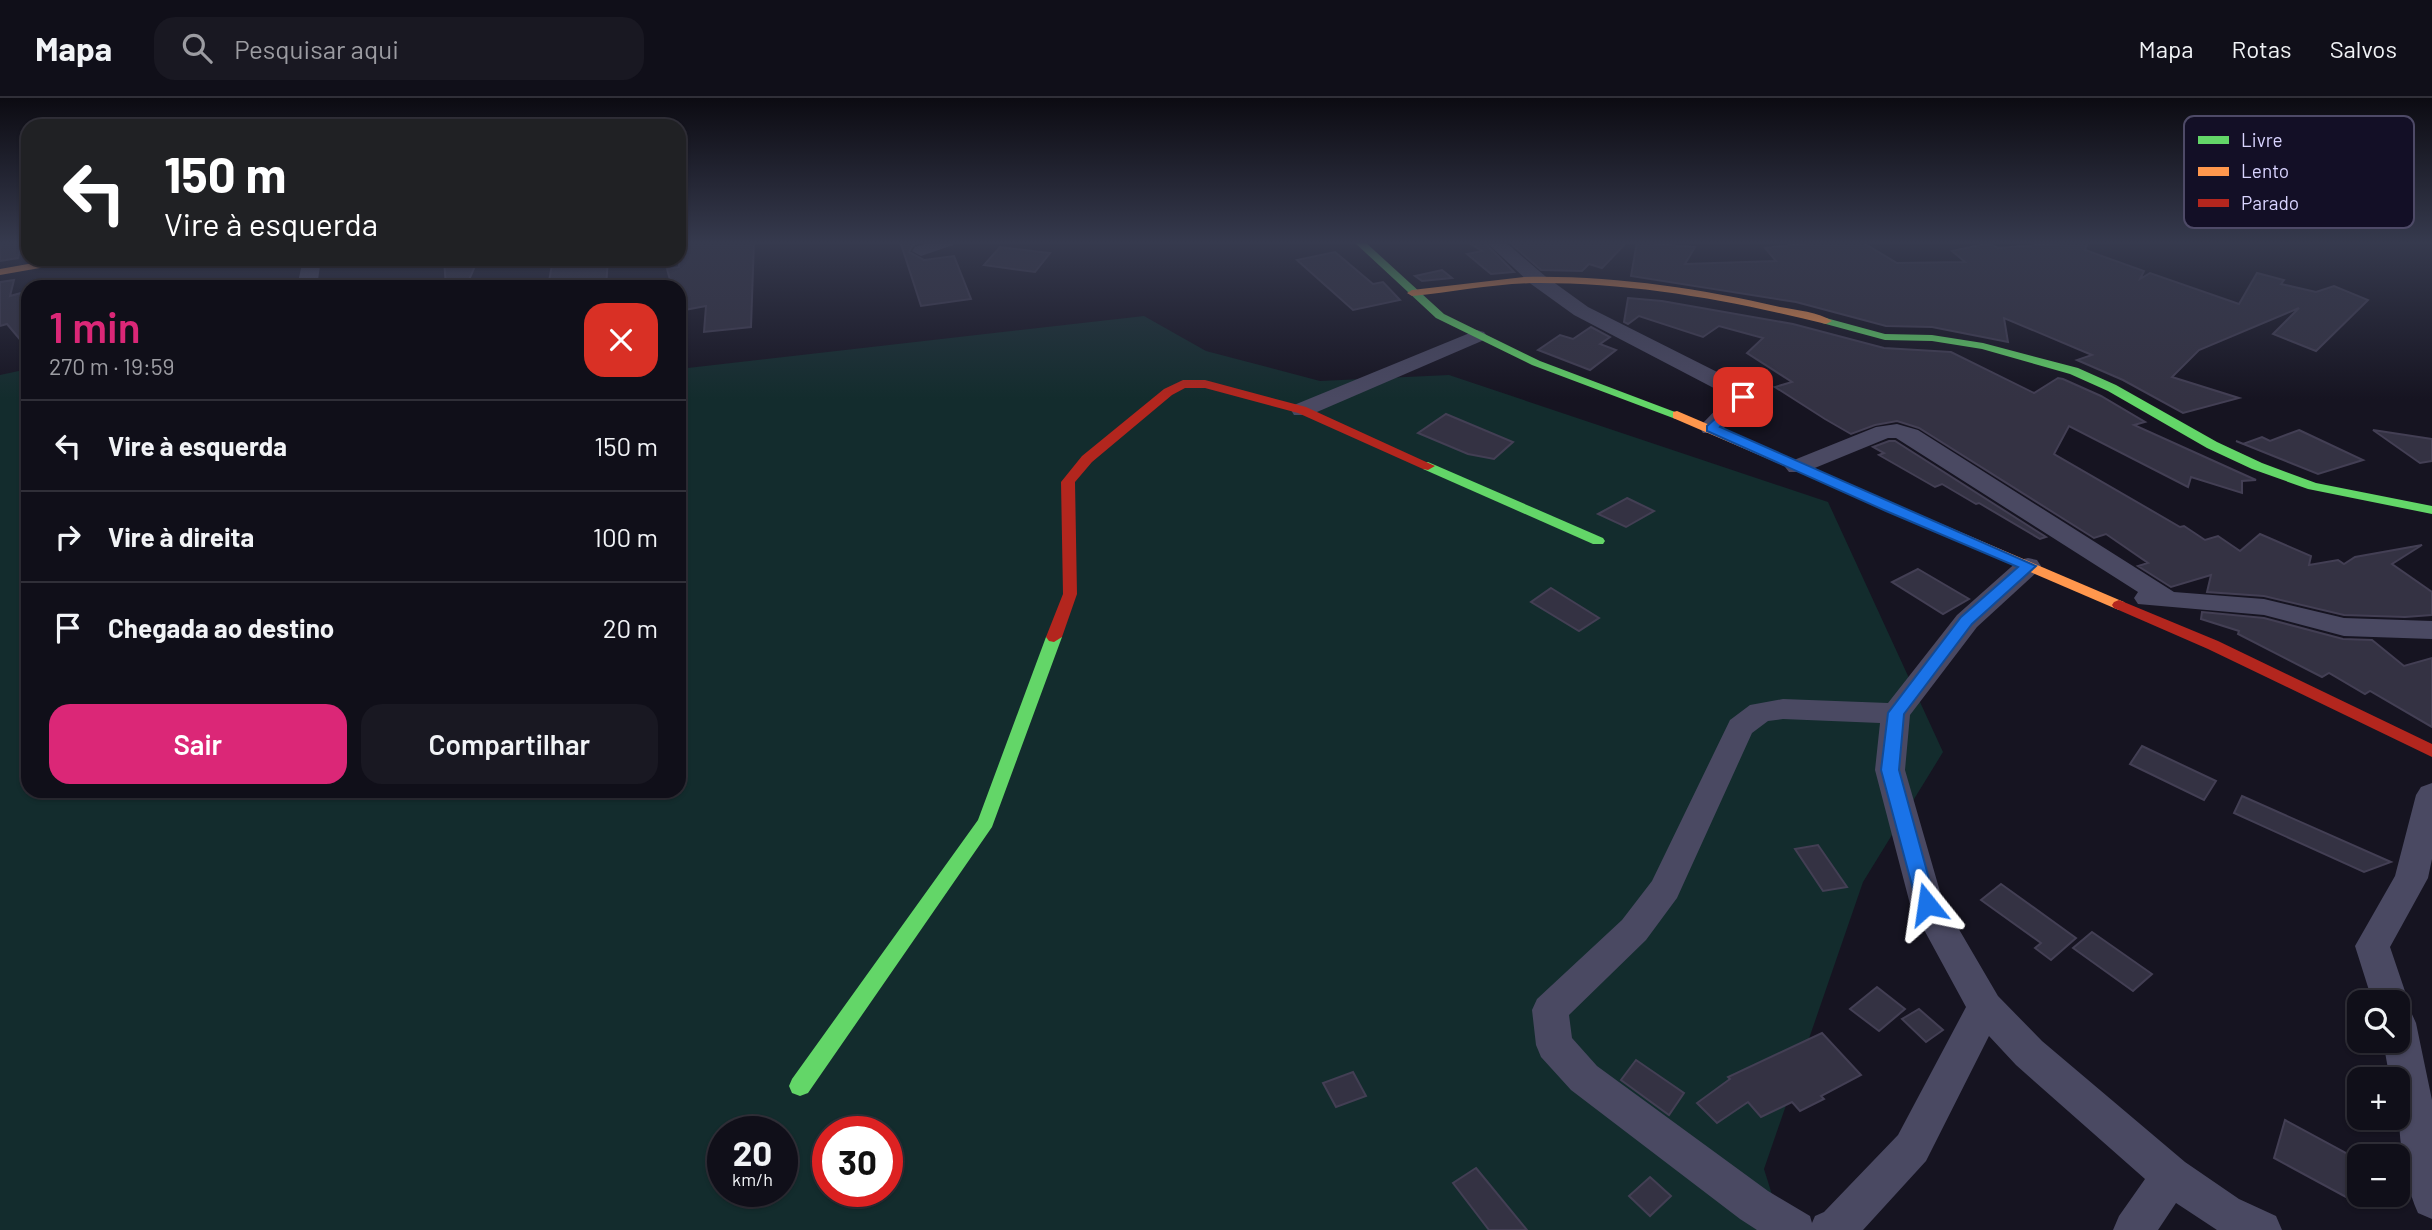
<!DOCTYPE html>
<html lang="pt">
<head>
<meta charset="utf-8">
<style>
	:root { --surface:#100f19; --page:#191822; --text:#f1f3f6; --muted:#9c9ca2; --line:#302f38; --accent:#db2777 }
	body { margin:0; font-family:Barlow,sans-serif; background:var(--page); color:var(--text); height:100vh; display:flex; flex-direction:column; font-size:26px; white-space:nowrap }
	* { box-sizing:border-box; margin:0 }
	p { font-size:23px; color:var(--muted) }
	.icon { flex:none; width:38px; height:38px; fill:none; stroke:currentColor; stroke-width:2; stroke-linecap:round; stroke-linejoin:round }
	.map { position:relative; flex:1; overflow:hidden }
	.sheet { position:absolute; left:21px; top:182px; width:665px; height:518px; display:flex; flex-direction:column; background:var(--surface); border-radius:21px; box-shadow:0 2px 5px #0004,0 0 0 2px var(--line) }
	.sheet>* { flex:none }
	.hud { position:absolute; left:21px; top:21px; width:665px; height:147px; border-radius:21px; box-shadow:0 2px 5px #0004,0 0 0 2px var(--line); background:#202124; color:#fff; overflow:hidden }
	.controls { position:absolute; left:2347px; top:892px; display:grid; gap:14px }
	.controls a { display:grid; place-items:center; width:63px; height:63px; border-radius:14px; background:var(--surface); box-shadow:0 2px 5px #0004,0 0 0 2px var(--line); font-size:35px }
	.speed { position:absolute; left:707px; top:1018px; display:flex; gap:14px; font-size:35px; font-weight:700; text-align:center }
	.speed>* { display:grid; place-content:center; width:91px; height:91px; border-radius:50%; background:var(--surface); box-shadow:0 2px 5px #0004,0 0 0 2px var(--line); line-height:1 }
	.speed small { font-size:18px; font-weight:400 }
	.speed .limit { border:10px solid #d22; background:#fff; color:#111 }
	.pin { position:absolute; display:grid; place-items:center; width:60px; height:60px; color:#fff; margin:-30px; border-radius:14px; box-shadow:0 4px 10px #0006 }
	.me { position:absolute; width:77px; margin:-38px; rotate:345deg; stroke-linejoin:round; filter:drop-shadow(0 0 5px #0008) }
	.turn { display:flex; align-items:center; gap:24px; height:147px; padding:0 28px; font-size:32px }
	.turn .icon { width:91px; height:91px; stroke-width:2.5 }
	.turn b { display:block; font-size:49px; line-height:60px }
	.round { display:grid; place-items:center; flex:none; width:74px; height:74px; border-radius:21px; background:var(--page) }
	.headline { display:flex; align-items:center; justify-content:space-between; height:119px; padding:0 28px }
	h1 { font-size:42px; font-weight:600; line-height:52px; color:var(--accent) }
	.button { display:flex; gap:14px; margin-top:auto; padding:14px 28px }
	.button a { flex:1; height:80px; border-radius:21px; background:var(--accent); color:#fff; font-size:28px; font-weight:600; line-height:80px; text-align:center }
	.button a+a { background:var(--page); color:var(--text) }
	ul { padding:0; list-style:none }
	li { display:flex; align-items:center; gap:21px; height:91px; padding:0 28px; border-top:2px solid var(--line) }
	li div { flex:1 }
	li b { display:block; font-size:26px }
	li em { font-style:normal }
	header { display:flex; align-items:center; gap:42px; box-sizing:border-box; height:98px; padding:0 35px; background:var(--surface); border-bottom:2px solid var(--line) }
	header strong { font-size:33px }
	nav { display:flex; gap:38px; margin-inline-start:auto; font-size:24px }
	.search { width:490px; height:63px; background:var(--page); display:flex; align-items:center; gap:18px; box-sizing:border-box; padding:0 24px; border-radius:21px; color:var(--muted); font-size:26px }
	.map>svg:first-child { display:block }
</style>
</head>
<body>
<header>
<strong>Mapa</strong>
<div class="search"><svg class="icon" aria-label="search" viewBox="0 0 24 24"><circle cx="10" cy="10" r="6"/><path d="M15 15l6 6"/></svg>Pesquisar aqui</div>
<nav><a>Mapa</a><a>Rotas</a><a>Salvos</a></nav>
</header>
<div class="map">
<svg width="2432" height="1132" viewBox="0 0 2432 1132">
	<rect width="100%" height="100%" fill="#161421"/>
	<!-- green -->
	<path fill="#132c2d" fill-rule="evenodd" d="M1144,218L1206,253L1320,283L1449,277L1828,404L1943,654L1863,784L1764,1071L1783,1132H0V277L28,271V693H679V271ZM723,1034H782V1094H723ZM828,1034H887V1094H828Z"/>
	<!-- building -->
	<g fill="#343243" stroke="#433f54" stroke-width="2">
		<polygon points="0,143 22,143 18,160 0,163"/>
		<polygon points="679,143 754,143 751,229 704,234 706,208 679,213 679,189 672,189 667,171 679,169"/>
		<polygon points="900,143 923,143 913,147 909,154 924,162 954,158 971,201 921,208"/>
		<polygon points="1466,143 1483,143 1514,174 1491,176 1467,156 1482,153"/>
		<polygon points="1508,143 1628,143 1602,170 1589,166 1582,173 1541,172"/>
		<polygon points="1828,143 1860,143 1897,165 1965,164 1952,153 1989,145 1998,150 2088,143 2085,152 2144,173 2140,181 2150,175 2239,206 2257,175 2284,182 2281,186 2316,194 2334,188 2368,202 2316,253 2273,236 2299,210 2199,252 2172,279 2239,300 2183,315 2123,282 2077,262 2092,257 2004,220 2008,244 1932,229 1886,228 1796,204 1631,178 1637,144 1695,149 1685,166 1776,163 1765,150"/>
		<polygon points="1000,149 1050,155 1035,174 984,167"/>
		<polygon points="1335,154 1373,186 1383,184 1400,202 1353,212 1297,162"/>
		<polygon points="444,161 478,161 466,189 446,189"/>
		<polygon points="553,161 608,161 606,189 548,189"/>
		<polygon points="1442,172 1452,180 1422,183 1415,178"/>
		<polygon points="14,182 10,198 28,193 28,251 7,226 0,228 0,184"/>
		<polygon points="1628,200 1662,203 1793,226 1884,250 1951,254 2034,295 2058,280 2063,281 2101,298 2145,324 2134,327 2256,382 2242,383 2242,395 2191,379 2188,389 2069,328 2054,356 2180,429 2184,428 2205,442 2218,438 2240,453 2260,436 2311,458 2309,467 2338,462 2344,466 2355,459 2422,447 2392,466 2432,494 2432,517 2405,519 2344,517 2264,498 2207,494 2211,477 2171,489 2138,468 2148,465 2106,436 2094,440 1919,330 1897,323 1875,327 1851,336 1825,321 1775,289 1792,284 1747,255 1763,240 1719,228 1703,239 1639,218 1628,226 1624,224"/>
		<polygon points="1591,229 1610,239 1600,246 1616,252 1590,272 1538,252 1560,237 1573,241"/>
		<polygon points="1446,316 1513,344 1494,361 1468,356 1418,335"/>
		<polygon points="2299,332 2363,362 2318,376 2236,343 2243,346 2262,339 2270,343"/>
		<polygon points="2373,332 2432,341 2432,363 2420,365"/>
		<polygon points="1889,343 1895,343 2046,439 2040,441 1979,405 1976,406 1942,386 1935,389 1879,357 1884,355 1873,349"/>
		<polygon points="1627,400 1654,413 1626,429 1598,416"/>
		<polygon points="1918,471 1969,501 1943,516 1892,484"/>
		<polygon points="1551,490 1599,520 1579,533 1531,504"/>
		<polygon points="2202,514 2264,520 2343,541 2372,542 2404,568 2432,560 2432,629 2370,593 2365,596 2329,575 2322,579 2238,536 2239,533 2201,521"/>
		<polygon points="2142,648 2216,683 2204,702 2130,666"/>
		<polygon points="2242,698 2391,764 2364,774 2234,715"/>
		<polygon points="1818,747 1847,789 1823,793 1795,751"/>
		<polygon points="2001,786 2076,840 2051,862 2035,850 2041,845 1981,802"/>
		<polygon points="2092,834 2152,876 2133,893 2073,850"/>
		<polygon points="1877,889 1905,911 1879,933 1850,911"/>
		<polygon points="1919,911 1943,932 1926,944 1902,921"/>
		<polygon points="1822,935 1861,977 1821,998 1824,1001 1800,1013 1792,1004 1761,1019 1748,1004 1717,1025 1697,1005 1730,981 1728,979"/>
		<polygon points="1636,962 1684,995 1669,1017 1621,982"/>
		<polygon points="1353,974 1366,998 1336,1009 1323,985"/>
		<polygon points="2285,1022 2359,1062 2359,1106 2274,1060"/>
		<polygon points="1476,1070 1527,1132 1489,1132 1453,1085"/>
		<polygon points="1650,1079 1671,1098 1650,1118 1629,1098"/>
	</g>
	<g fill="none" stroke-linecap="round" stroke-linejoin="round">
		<!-- street -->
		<g fill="#4a4962" fill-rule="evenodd">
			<polygon points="932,143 956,143 953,147 921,158 912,153 915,149"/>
			<polygon points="1485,143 1504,143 1545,178 1588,209 1745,288 1754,299 1719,335 1703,335 1700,330 1703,325 1729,298 1574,217 1531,186"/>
			<polygon points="303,161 321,161 317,189 297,189"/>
			<polygon points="346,183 395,183 405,189 336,189"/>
			<polygon points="1477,232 1484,234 1487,238 1484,242 1310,317 1294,317 1291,312 1294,307"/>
			<polygon points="1897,326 1918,332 2174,494 2264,501 2344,520 2432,523 2432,541 2344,538 2264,517 2138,506 2134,500 2138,494 1896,340 1888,340 1805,374 1789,374 1785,369 1789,364 1876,329"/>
			<path d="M2028,460L2037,462L2041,468L2037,474L1977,529L1910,617L1905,672L1943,804L1998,898L2042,943L2185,1064L2239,1101L2276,1118L2282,1132H2217L2176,1105L2158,1132H2113L2119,1118L2145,1081L2016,967L1989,938L1926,1063L1863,1132H1757L1740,1121L1571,992L1541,959L1536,947L1532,912L1537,901L1622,822L1652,783L1730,622L1750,607L1783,601L1888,605L1957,517L2019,462ZM1783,621L1880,625L1875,672L1910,806L1966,909L1898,1037L1824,1114L1815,1118L1812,1125L1810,1118L1768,1093L1597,968L1572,940L1569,917L1646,842L1677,800L1752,635L1768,623Z"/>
			<path d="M2432,685V761L2428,780L2390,849L2409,905L2406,912L2411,914L2416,925L2432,1002V1121L2418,1115C2400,1074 2398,1025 2398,982H2390L2383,943H2398V905H2373L2355,848L2395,778L2416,697L2421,689Z"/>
		</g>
		<!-- fast -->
		<g fill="#63d668" fill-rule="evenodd">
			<polygon points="1353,143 1364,143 1444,216 1540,263 1683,317 1677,321 1673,320 1532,267 1436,220"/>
			<polygon points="1826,220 1885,236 1932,237 1983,245 2078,270 2116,287 2217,344 2262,365 2316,385 2432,408 2432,416 2308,391 2252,371 2207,350 2108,293 2070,276 1982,251 1932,243 1885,242 1822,225 1820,223"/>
			<polygon points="1428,364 1603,440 1605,443 1603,446 1593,446 1423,371 1423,365"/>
			<polygon points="1054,534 1062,539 992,729 808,995 800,998 792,995 789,988 792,981 978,722 1046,539"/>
		</g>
		<!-- slow -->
		<g fill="#ff974d" fill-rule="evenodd">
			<polygon points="56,161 79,161 74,164 0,177 0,171"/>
			<path d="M1524,179C1610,177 1697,190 1780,209C1796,212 1819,214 1832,223L1826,226C1733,203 1637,185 1540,185C1497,185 1455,194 1412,198L1407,195L1412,192Z"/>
			<polygon points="1677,313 2124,504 2126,507 2119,512 2114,510 1673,320 1673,314"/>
		</g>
		<!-- jam -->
		<g fill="#b3261e" fill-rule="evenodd">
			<polygon points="1183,282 1205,282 1306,309 1435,368 1428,372 1423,371 1298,315 1205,290 1185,290 1172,297 1092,364 1075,384 1077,496 1062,539 1054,544 1049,543 1046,539 1063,496 1061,384 1082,358 1164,291"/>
			<polygon points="2119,502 2218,543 2432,646 2432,659 2208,551 2114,510 2112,507 2114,504"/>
		</g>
	</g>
	<!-- sky -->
	<linearGradient id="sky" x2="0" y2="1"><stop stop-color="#0c0b12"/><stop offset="0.48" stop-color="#363a4e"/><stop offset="1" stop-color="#363a4e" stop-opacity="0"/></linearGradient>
	<rect width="2432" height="301" fill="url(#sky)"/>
	<!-- route -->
	<polygon fill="#1a73e8" stroke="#114b97" stroke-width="2" points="1743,296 1749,299 1720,329 2036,468 1972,526 1904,616 1899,672 1936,806 1934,812 1927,814 1920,812 1917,806 1881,672 1888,615 1961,519 2018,469 1886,413 1707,333 1707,328"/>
	<!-- legend -->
	<rect x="2184" y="18" width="230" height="112" rx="10" fill="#130f26" stroke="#4e4a67" stroke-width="2"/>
	<rect x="2198" y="38" width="31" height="8" fill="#63d668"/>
	<rect x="2198" y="69" width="31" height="9" fill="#ff974d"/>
	<rect x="2198" y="101" width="31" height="8" fill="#b3261e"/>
	<g font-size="19" fill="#d9d4ff">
		<text x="2241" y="49">Livre</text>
		<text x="2241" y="80">Lento</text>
		<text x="2241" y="112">Parado</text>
	</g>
</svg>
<div class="controls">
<a><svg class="icon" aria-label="search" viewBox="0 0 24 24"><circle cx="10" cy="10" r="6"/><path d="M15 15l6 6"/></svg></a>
<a>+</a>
<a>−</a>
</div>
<div class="speed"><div>20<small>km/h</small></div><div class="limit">30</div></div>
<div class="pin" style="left:1743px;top:299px;background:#d93025"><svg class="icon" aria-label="arrive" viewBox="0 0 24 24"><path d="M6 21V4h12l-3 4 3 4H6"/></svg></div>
<svg class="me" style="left:1927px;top:806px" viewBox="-20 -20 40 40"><path d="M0-17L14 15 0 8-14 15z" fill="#1a73e8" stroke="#fff" stroke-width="4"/></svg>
<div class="hud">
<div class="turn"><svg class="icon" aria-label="left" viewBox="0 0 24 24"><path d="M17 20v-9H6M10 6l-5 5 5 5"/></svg><div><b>150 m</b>Vire à esquerda</div></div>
</div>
<section class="sheet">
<div class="headline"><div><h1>1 min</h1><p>270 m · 19:59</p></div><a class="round" style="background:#d93025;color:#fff"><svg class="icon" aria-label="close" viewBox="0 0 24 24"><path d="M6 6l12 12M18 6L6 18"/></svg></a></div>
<ul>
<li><svg class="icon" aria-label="left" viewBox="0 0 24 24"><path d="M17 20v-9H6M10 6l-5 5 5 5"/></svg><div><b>Vire à esquerda</b></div><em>150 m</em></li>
<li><svg class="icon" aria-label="right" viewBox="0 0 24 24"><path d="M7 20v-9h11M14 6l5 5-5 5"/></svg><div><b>Vire à direita</b></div><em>100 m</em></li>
<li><svg class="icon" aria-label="arrive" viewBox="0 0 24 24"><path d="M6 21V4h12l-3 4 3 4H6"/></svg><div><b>Chegada ao destino</b></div><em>20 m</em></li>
</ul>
<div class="button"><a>Sair</a><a>Compartilhar</a></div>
</section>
</div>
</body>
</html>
